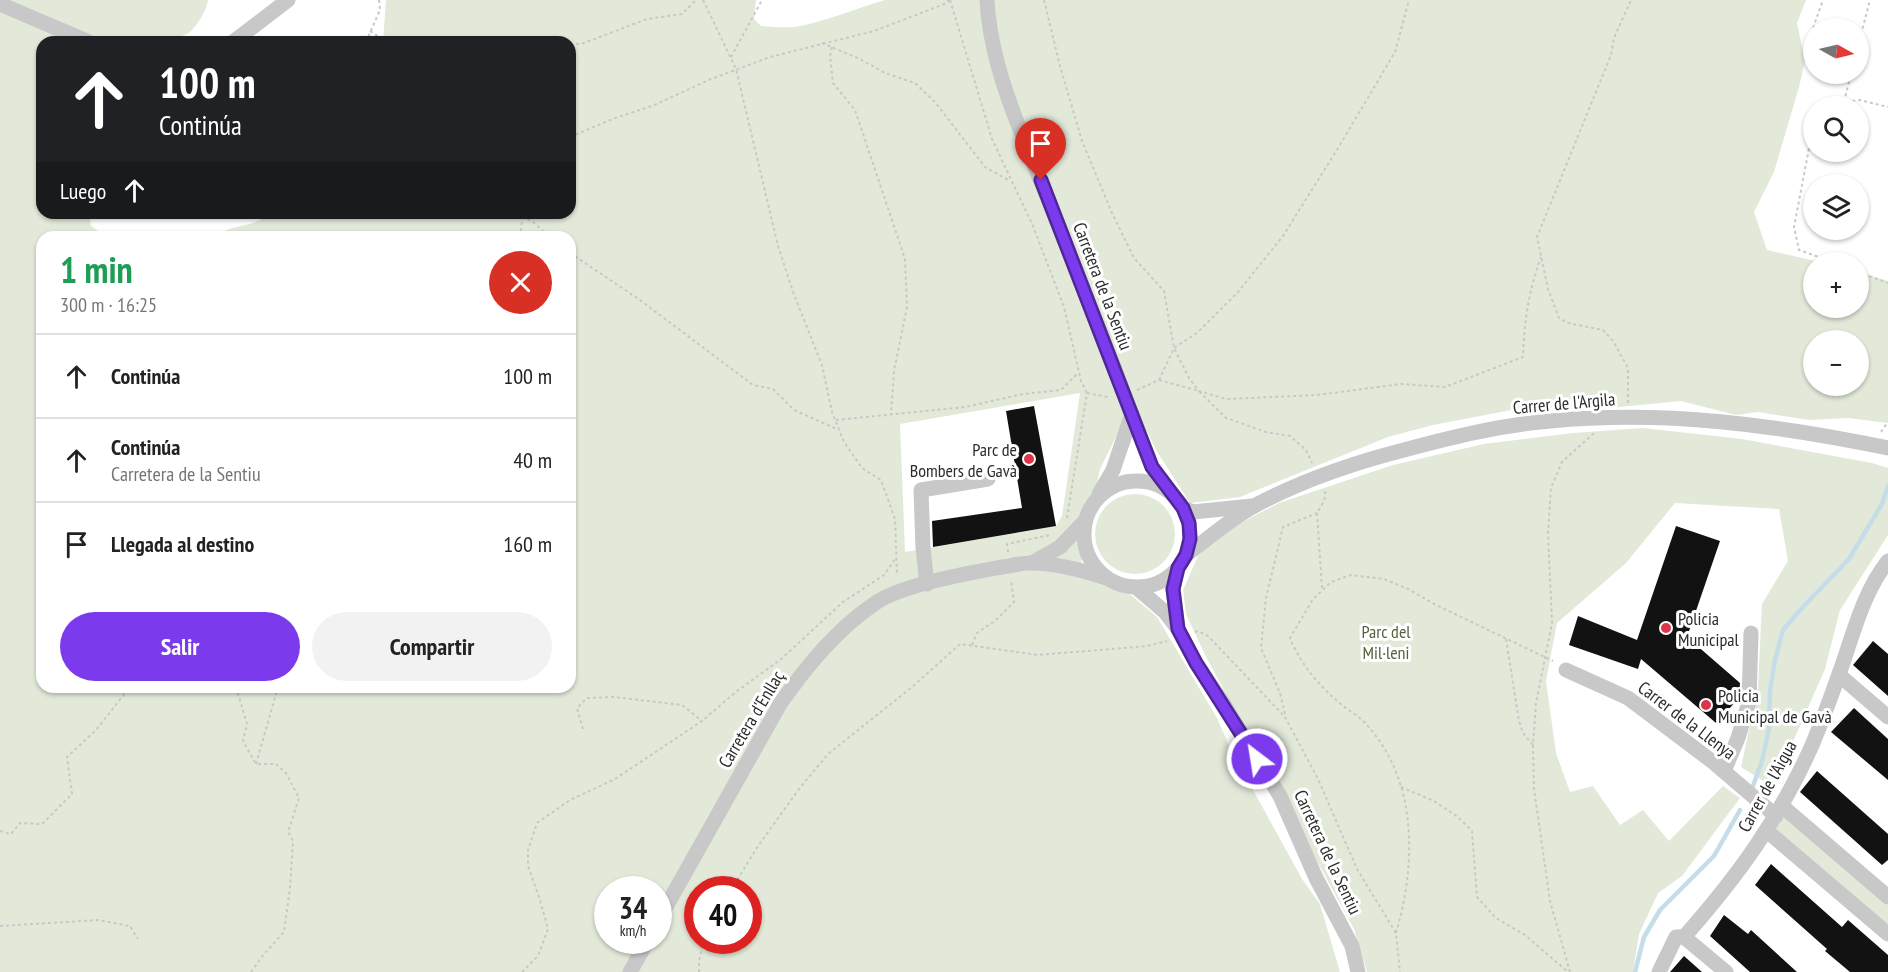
<!DOCTYPE html>
<html lang="es">
<head>
<meta charset="utf-8">
<style>
	:root { --surface:#fff; --page:#f2f2f2; --text:#222; --muted:#767676; --line:#e0e0e0; --accent:#7c3aed }
	body { margin:0; font-family:"PT Sans Narrow",sans-serif; background:var(--page); color:var(--text); height:100vh; display:flex; flex-direction:column; font-size:22px; white-space:nowrap }
	* { box-sizing:border-box; margin:0 }
	p { font-size:20px; color:var(--muted) }
	.icon { flex:none; width:33px; height:33px; fill:none; stroke:currentColor; stroke-width:2; stroke-linecap:round; stroke-linejoin:round }
	.map { position:relative; flex:1; overflow:hidden }
	.side { position:absolute; left:36px; top:231px; width:540px; height:462px; display:flex; flex-direction:column; background:var(--surface); border-radius:18px; box-shadow:0 2px 4px #0004 }
	.side>* { flex:none }
	.banner { position:absolute; left:36px; top:36px; width:540px; height:183px; border-radius:18px; box-shadow:0 2px 4px #0004; background:#202124; color:#fff; overflow:hidden }
	.needle { width:39px; rotate:98deg }
	.tools { position:absolute; left:1803px; top:18px; display:grid; gap:12px }
	.tools a { display:grid; place-items:center; width:66px; height:66px; border-radius:50%; background:var(--surface); box-shadow:0 2px 4px #0004; font-size:30px }
	.speed { position:absolute; left:594px; top:876px; display:flex; gap:12px; font-size:30px; font-weight:700; text-align:center }
	.speed>* { display:grid; place-content:center; width:78px; height:78px; border-radius:50%; background:var(--surface); box-shadow:0 2px 4px #0004; line-height:1 }
	.speed small { font-size:15px; font-weight:400 }
	.speed .limit { border:9px solid #d22; background:#fff; color:#111 }
	.pin { position:absolute; display:grid; place-items:center; width:51px; height:51px; color:#fff; margin:-62px -26px; border-radius:50% 50% 50% 0; rotate:-45deg; box-shadow:0 0 6px #0007 }
	.pin .icon { rotate:45deg }
	.me { position:absolute; width:66px; margin:-33px; rotate:329deg; stroke-linejoin:round; filter:drop-shadow(0 0 4px #0008) }
	.turn { display:flex; align-items:center; gap:21px; height:126px; padding:0 24px; font-size:27px }
	.turn .icon { width:78px; height:78px; stroke-width:2.5 }
	.turn b { display:block; font-size:42px; line-height:51px }
	.then { display:flex; align-items:center; height:57px; padding:0 24px; background:#0003; gap:12px; font-size:22px }
	.round { display:grid; place-items:center; flex:none; width:63px; height:63px; border-radius:32px; background:var(--page) }
	.head { display:flex; align-items:center; justify-content:space-between; height:102px; padding:0 24px }
	h1 { font-size:36px; font-weight:700; line-height:45px; color:#1e9e55 }
	.primary-button { display:flex; gap:12px; margin-top:auto; padding:12px 24px }
	.primary-button a { flex:1; height:69px; border-radius:36px; background:var(--accent); color:#fff; font-size:24px; font-weight:700; line-height:69px; text-align:center }
	.primary-button a+a { background:var(--page); color:var(--text) }
	ul { padding:0; list-style:none }
	li { display:flex; align-items:center; gap:18px; height:84px; padding:0 24px; border-top:2px solid var(--line) }
	li div { flex:1 }
	li b { display:block; font-size:22px }
	li em { font-style:normal }
	.map>svg:first-child { display:block }
</style>
</head>
<body>
<div class="map">
<svg width="1888" height="972" viewBox="0 0 1888 972">
	<rect width="100%" height="100%" fill="#fff"/>
	<!-- green -->
	<g fill="#e2e9d9" fill-rule="evenodd">
		<path d="M0,0H208C207,9 197,26 190,32C171,47 70,42 42,42V213H89L91,226L108,237H42V687H570V237H212L229,229L253,223L276,213H570V42H383L386,0H756L754,19L761,26C772,27 783,28 794,27C822,23 857,8 885,0H1806L1797,23L1805,61L1799,87L1774,172L1754,212L1767,250L1820,262H1814V308H1858L1859,272L1888,281V423L1848,418L1809,420L1758,412L1736,415L1681,401L1599,409L1527,407L1433,425L1388,437L1240,497L1190,503L1156,450L1133,403L1100,469L1079,573L1131,595L1157,617L1217,718L1231,750L1302,879L1320,904L1340,972H0ZM1814,340H1858V386H1814ZM1080,393L1062,516L1056,526L905,552L900,424ZM608,890H658V940H608ZM698,890H748V940H698Z"/>
		<polygon points="1643,428 1742,439 1872,463 1888,468 1888,535 1840,610 1825,669 1773,787 1741,767 1758,688 1762,604 1788,561 1779,509 1675,503 1626,563 1557,623 1546,681 1556,753 1570,792 1593,786 1620,825 1643,810 1669,841 1723,786 1740,798 1682,876 1658,893 1639,934 1633,972 1367,972 1354,929 1206,657 1186,614 1183,590 1198,556 1225,531 1279,503 1393,465 1484,444 1573,433"/>
		<circle cx="1135" cy="534" r="40"/>
		<polygon points="1785,813 1888,903 1888,927 1775,831"/>
	</g>
	<g fill="none" stroke-linecap="round" stroke-linejoin="round">
		<!-- stream -->
		<g stroke="#c5dde8" stroke-width="4.5">
			<polyline points="1753,786 1762,761 1769,729 1770,691 1775,660 1783,630 1801,609 1849,559 1882,504 1888,486"/>
			<polyline points="1635,972 1644,937 1660,910 1714,856 1740,810"/>
		</g>
	</g>
	<!-- building -->
	<g fill="#121212">
		<polygon points="1034,406 1056,526 933,547 932,521 1022,508 1006,411"/>
		<polygon points="1676,526 1720,541 1687,637 1740,683 1739,698 1716,723 1641,659 1638,669 1569,645 1578,616 1637,640"/>
		<polygon points="1873,641 1888,654 1888,696 1853,665"/>
		<polygon points="1854,708 1888,739 1888,780 1831,732"/>
		<polygon points="1817,771 1888,834 1888,860 1882,865 1800,792"/>
		<polygon points="1771,864 1842,927 1848,920 1888,955 1888,972 1850,972 1825,951 1827,949 1755,885"/>
		<polygon points="1724,915 1748,934 1751,930 1797,972 1750,972 1710,936"/>
		<polygon points="1684,956 1702,972 1670,972"/>
	</g>
	<g fill="none" stroke-linecap="round" stroke-linejoin="round">
		<!-- path -->
		<g stroke="#c8c8c8" stroke-width="2" stroke-dasharray="3 3" stroke-linecap="butt">
			<polyline points="703,0 736,69 778,246 793,292 822,365 832,412 844,442 862,468 881,480 895,519 897,576"/>
			<polyline points="950,0 992,139 1033,226 1064,307 1081,381 1087,393"/>
			<path d="M1044,0L1060,66L1082,141L1112,213L1134,258L1164,291L1174,348L1189,378L1199,391L1226,399L1317,395L1401,384L1445,387L1523,357C1524,321 1529,290 1541,257"/>
			<polyline points="1813,28 1823,0"/>
			<polyline points="370,31 387,42"/>
			<polyline points="366,42 380,10 379,0"/>
			<polyline points="822,43 860,59 885,73 915,83 935,102 985,167 1010,181"/>
			<polyline points="570,44 581,44 647,19 682,14 696,0"/>
			<polyline points="1858,46 1870,0"/>
			<polyline points="832,47 830,56 833,83 855,110 905,259 907,307 894,371 891,415"/>
			<polyline points="731,57 762,0"/>
			<polyline points="1844,102 1851,74"/>
			<polyline points="1836,106 1838,103 1860,100 1888,107"/>
			<polyline points="570,137 615,118 652,106 711,79 770,57 874,31 947,3 949,0"/>
			<polyline points="1814,138 1810,143 1794,227 1799,250 1833,262"/>
			<polyline points="517,213 533,222 550,237"/>
			<polyline points="520,237 523,213"/>
			<polyline points="570,253 640,300 753,385 773,389 794,410 839,430"/>
			<polyline points="1858,272 1888,283"/>
			<polyline points="1159,380 1199,391 1226,418 1266,432 1290,436 1306,450 1312,463"/>
			<polyline points="1137,390 1159,380 1174,348 1197,333 1238,292 1283,236 1340,145 1395,52 1409,0"/>
			<polyline points="1087,393 1108,397"/>
			<polyline points="1628,403 1628,368 1613,341 1603,330 1568,323 1559,318 1548,289 1537,237 1611,55 1614,38 1631,0"/>
			<polyline points="836,420 965,407 1023,394 1061,390 1078,373"/>
			<polyline points="1881,432 1888,422"/>
			<polyline points="1067,518 1087,393"/>
			<polyline points="1008,552 1007,544 1050,535"/>
			<path d="M1322,588L1317,513C1321,506 1327,498 1325,491"/>
			<polyline points="1195,632 1198,631 1208,636 1285,717 1318,779 1357,869 1396,933 1400,972"/>
			<polyline points="1506,639 1519,721 1523,733 1533,745"/>
			<polyline points="972,645 977,633 996,620 1014,602 1011,580"/>
			<polyline points="236,687 247,724 243,741 256,764"/>
			<polyline points="1285,714 1280,693 1261,648 1266,598 1283,527 1317,513"/>
			<polyline points="583,729 577,708 587,698 614,697 682,705 702,721"/>
			<polyline points="256,764 278,687"/>
			<polyline points="1401,787 1434,801 1458,817 1472,831 1477,897 1496,918 1525,935 1568,972"/>
			<polyline points="0,831 11,834 20,823 42,824 72,794 67,757 96,730 130,687"/>
			<polyline points="731,890 758,846 799,789 828,754 912,687 960,644 1038,655 1147,646 1167,641"/>
			<polyline points="0,926 98,920 130,926 138,939"/>
			<path d="M1396,933C1417,861 1418,775 1361,719C1355,714 1348,710 1342,705C1320,687 1301,665 1290,638L1313,599L1331,582L1351,575L1384,579L1408,589L1434,604L1553,661"/>
			<polyline points="251,972 264,954 284,932 290,888 293,841 288,832 299,798 286,773 276,764 256,764"/>
			<polyline points="522,972 538,956 548,929 540,900 528,866 528,850 537,823 570,800 615,779 702,721 737,691 780,660 843,602 884,575 896,558"/>
			<polyline points="699,972 699,961 704,940"/>
			<polyline points="1570,972 1550,901 1534,789 1533,745 1536,703 1552,623 1548,533 1551,488 1562,462 1594,433"/>
		</g>
		<!-- minor -->
		<g stroke="#c8c8c8" stroke-width="15">
			<path d="M987,0C991,74 1027,144 1053,212C1087,297 1120,382 1152,467L1172,494"/>
			<polyline points="0,4 89,42"/>
			<polyline points="233,42 288,0"/>
			<circle cx="1137" cy="534" r="53"/>
			<polyline points="1099,494 1113,470 1132,414"/>
			<polyline points="1183,508 1193,512 1252,506"/>
			<path d="M1186,555C1209,538 1231,518 1256,505C1303,480 1353,463 1404,450C1452,437 1501,425 1551,421C1664,410 1777,425 1888,448"/>
			<polyline points="1032,563 1060,547 1085,521"/>
			<polyline points="1178,568 1173,589 1178,629"/>
			<polyline points="927,584 923,548 921,490 988,479"/>
			<polyline points="1137,588 1165,612 1178,629 1196,663 1223,703 1280,796 1316,878 1352,946 1358,972"/>
			<polyline points="1566,670 1628,698 1713,762 1776,816"/>
			<polyline points="1839,675 1888,717"/>
			<polyline points="1724,771 1738,738 1749,702 1751,633"/>
			<polyline points="1782,806 1888,897"/>
			<polyline points="1767,831 1888,934"/>
			<path d="M658,921L780,704C806,667 836,630 874,604C900,585 969,573 1002,567C1012,566 1023,562 1034,563C1059,564 1082,570 1106,578"/>
			<path d="M1684,937C1738,876 1780,818 1813,743C1822,721 1831,697 1839,674C1853,636 1862,594 1888,561"/>
			<polyline points="1684,937 1726,972"/>
			<polyline points="630,972 648,940"/>
			<polyline points="1659,972 1676,937 1684,937"/>
		</g>
	</g>
	<g fill="none" stroke-linecap="round" stroke-linejoin="round">
		<!-- route casing -->
		<g stroke="#51269a" stroke-width="15">
			<polyline id="route" points="1041,180 1152,467 1183,508 1189,523 1190,539 1186,555 1178,568 1173,589 1178,629 1196,663 1257,759"/>
		</g>
		<!-- route -->
		<use href="#route" stroke="#7c3aed" stroke-width="10"/>
	</g>
	<!-- markers -->
	<g fill="#dc344a" stroke="#fff" stroke-width="2">
		<circle cx="1029" cy="459" r="6"/>
		<circle cx="1666" cy="628" r="6"/>
		<circle cx="1706" cy="705" r="6"/>
	</g>
	<g text-anchor="middle" dominant-baseline="central" stroke-width="6" stroke-linejoin="round" paint-order="stroke">
		<!-- street labels -->
		<g font-size="18" fill="#2b2b2b" stroke="#fff">
			<text transform="translate(1103 286) rotate(69)">Carretera de la Sentiu</text>
			<text transform="translate(1564 403) rotate(-5)">Carrer de l'Argila</text>
			<text transform="translate(751 719) rotate(-59)">Carretera d'Enllaç</text>
			<text transform="translate(1687 720) rotate(37)">Carrer de la Llenya</text>
			<text transform="translate(1767 786) rotate(-61)">Carrer de l'Aigua</text>
			<text transform="translate(1328 852) rotate(65)">Carretera de la Sentiu</text>
		</g>
		<!-- poi labels -->
		<g font-size="18" fill="#2b2b2b" stroke="#fff" text-anchor="start">
			<text x="1017" y="449" text-anchor="end">Parc de<tspan x="1017" dy="21">Bombers de Gavà</tspan></text>
			<text x="1678" y="618">Policia<tspan x="1678" dy="21">Municipal</tspan></text>
			<text x="1718" y="695">Policia<tspan x="1718" dy="21">Municipal de Gavà</tspan></text>
		</g>
		<!-- park labels -->
		<g font-size="18" fill="#51643b" stroke="#fff">
			<text x="1386" y="631">Parc del<tspan x="1386" dy="21">Mil·leni</tspan></text>
		</g>
	</g>
</svg>
<div class="tools">
<a><svg class="needle" viewBox="-14 -14 28 28"><path d="M0-13l5 13h-10z" fill="#e53935"/><path d="M0 13l5-13h-10z" fill="#767676"/></svg></a>
<a><svg class="icon" aria-label="search" viewBox="0 0 24 24"><circle cx="10" cy="10" r="6"/><path d="M15 15l6 6"/></svg></a>
<a><svg class="icon" aria-label="layers" viewBox="0 0 24 24"><path d="M12 4l9 5-9 5-9-5zM3 14l9 5 9-5"/></svg></a>
<a>+</a>
<a>−</a>
</div>
<div class="speed"><div>34<small>km/h</small></div><div class="limit">40</div></div>
<div class="pin" style="left:1041px;top:180px;background:#d93025"><svg class="icon" aria-label="arrive" viewBox="0 0 24 24"><path d="M6 21V4h12l-3 4 3 4H6"/></svg></div>
<svg class="me" style="left:1257px;top:759px" viewBox="-20 -20 40 40"><circle r="17" fill="#7c3aed" stroke="#fff" stroke-width="3"/><path d="M0-11L8 9 0 5-8 9z" fill="#fff"/></svg>
<div class="banner">
<div class="turn"><svg class="icon" aria-label="ahead" viewBox="0 0 24 24"><path d="M12 20V5M6 11l6-6 6 6"/></svg><div><b>100 m</b>Continúa</div></div>
<div class="then">Luego<svg class="icon" aria-label="ahead" viewBox="0 0 24 24"><path d="M12 20V5M6 11l6-6 6 6"/></svg></div>
</div>
<section class="side">
<div class="head"><div><h1>1 min</h1><p>300 m · 16:25</p></div><a class="round" style="background:#d93025;color:#fff"><svg class="icon" aria-label="close" viewBox="0 0 24 24"><path d="M6 6l12 12M18 6L6 18"/></svg></a></div>
<ul>
<li><svg class="icon" aria-label="ahead" viewBox="0 0 24 24"><path d="M12 20V5M6 11l6-6 6 6"/></svg><div><b>Continúa</b></div><em>100 m</em></li>
<li><svg class="icon" aria-label="ahead" viewBox="0 0 24 24"><path d="M12 20V5M6 11l6-6 6 6"/></svg><div><b>Continúa</b><p>Carretera de la Sentiu</p></div><em>40 m</em></li>
<li><svg class="icon" aria-label="arrive" viewBox="0 0 24 24"><path d="M6 21V4h12l-3 4 3 4H6"/></svg><div><b>Llegada al destino</b></div><em>160 m</em></li>
</ul>
<div class="primary-button"><a>Salir</a><a>Compartir</a></div>
</section>
</div>
</body>
</html>
